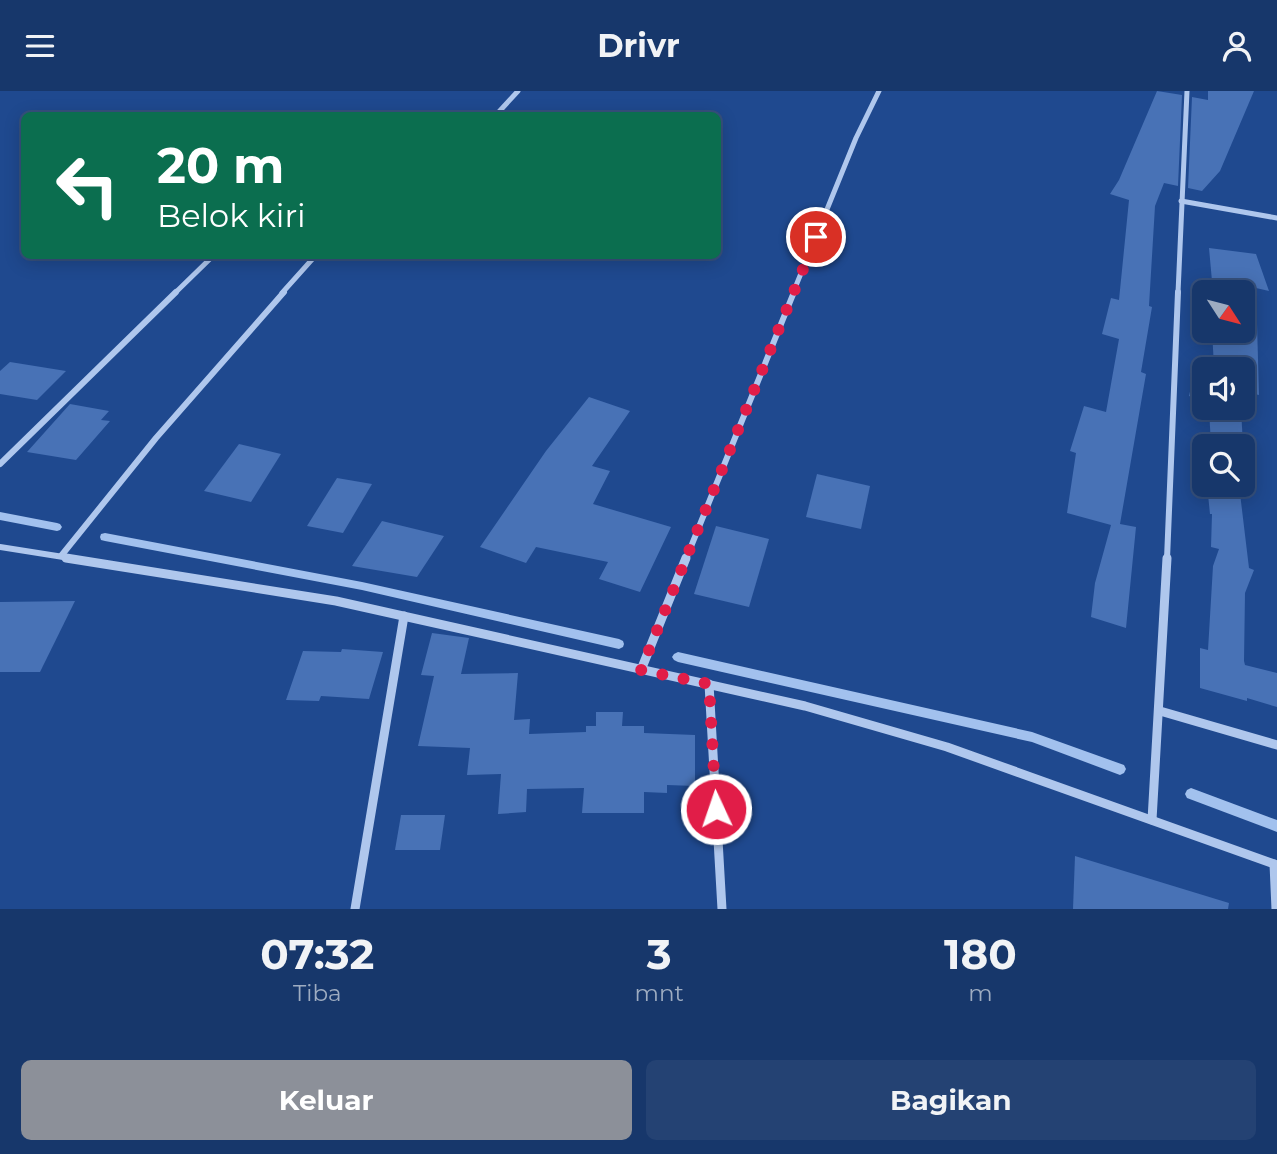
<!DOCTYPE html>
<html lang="id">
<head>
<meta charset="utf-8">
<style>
	:root { --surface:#17376b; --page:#244273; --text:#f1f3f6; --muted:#9eacc1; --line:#36517e; --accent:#8c9099 }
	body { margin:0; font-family:Montserrat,sans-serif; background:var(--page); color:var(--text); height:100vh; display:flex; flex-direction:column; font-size:26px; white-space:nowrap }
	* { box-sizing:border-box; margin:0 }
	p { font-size:23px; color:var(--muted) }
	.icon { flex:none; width:38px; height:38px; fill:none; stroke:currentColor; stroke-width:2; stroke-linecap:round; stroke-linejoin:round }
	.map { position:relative; height:818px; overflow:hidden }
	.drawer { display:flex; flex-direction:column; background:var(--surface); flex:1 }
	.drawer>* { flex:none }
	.hud { position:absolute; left:21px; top:21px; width:700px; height:147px; border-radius:10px; box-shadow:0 4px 18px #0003,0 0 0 2px var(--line); background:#0b6e4f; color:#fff; overflow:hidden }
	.needle { width:46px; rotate:126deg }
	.fabs { position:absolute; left:1192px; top:189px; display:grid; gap:14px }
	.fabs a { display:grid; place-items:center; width:63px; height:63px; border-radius:10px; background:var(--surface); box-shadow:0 4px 18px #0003,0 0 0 2px var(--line); font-size:35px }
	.pin { position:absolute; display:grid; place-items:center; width:60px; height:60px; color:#fff; margin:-30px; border:4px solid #fff; border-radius:50%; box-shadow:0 2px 7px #0007 }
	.me { position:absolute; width:77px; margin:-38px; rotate:357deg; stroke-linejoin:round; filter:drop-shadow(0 0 5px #0008) }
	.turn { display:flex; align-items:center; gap:24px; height:147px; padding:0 21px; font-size:32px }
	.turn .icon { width:91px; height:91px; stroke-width:2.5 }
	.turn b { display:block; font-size:49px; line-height:60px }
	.eta { display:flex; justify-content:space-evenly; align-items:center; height:119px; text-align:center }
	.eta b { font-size:42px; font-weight:700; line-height:49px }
	.primary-button { display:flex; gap:14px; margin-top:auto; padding:14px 21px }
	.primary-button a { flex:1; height:80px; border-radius:10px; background:var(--accent); color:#fff; font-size:28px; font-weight:700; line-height:80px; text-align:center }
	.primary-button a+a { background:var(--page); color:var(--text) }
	header { display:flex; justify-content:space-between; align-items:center; height:91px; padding:0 21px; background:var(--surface); font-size:32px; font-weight:700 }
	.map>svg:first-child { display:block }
</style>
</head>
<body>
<header><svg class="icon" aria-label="menu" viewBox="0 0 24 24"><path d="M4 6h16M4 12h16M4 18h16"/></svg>Drivr<svg class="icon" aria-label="person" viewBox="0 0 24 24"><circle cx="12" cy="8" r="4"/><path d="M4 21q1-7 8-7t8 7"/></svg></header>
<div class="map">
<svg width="1277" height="818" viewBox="0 0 1277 818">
	<rect width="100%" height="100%" fill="#1f498f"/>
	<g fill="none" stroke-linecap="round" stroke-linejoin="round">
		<!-- stream -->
		<g fill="#a2c1ee" fill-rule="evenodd">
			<polygon points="0,421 57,432 60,433 62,436 60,439 57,440 0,429"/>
			<polygon points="105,442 362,491 619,548 623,550 624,553 623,556 619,558 362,499 105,450 101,449 100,446 101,443"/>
			<polygon points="678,561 1032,641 1124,674 1126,678 1124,682 1120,684 1032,651 678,571 674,569 672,566 674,563"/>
			<polygon points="1191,697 1277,729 1277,741 1187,707 1185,703 1187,699"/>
		</g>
	</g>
	<!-- building -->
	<g fill="#4872b6">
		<polygon points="1157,0 1182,4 1178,95 1164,92 1155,115 1149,215 1152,216 1141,281 1146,283 1120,433 1136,436 1126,537 1091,526 1095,492 1111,434 1067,422 1076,362 1070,360 1084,315 1106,321 1119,248 1102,243 1111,207 1119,209 1129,109 1110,103 1119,89"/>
		<polygon points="1208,0 1254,0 1220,80 1202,100 1188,97 1192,6 1208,9"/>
		<polygon points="1209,157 1256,163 1269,200 1256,197 1259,304 1242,300 1242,278 1204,278 1204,310 1189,305 1197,270 1214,275 1212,240 1242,240 1242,201 1213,201"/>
		<polygon points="10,271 66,280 37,309 0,303 0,280"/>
		<polygon points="589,306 630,320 592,375 610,380 593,413 671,436 640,501 599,488 608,471 536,456 526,472 480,456 546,360"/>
		<polygon points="70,313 109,320 101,329 110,330 76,369 27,361"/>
		<polygon points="1209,317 1241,317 1243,355 1211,355"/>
		<polygon points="239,353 281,363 251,411 204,400"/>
		<polygon points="817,383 870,395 861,438 806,426"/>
		<polygon points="337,387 372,393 343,442 307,435"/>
		<polygon points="1207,394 1239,394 1249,477 1254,479 1245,502 1244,570 1245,574 1277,582 1277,616 1247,607 1247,610 1200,597 1200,557 1208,559 1213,475 1219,458 1211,456 1212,423 1210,423"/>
		<polygon points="382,430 444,445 417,486 352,475"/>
		<polygon points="716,435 769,448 749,516 694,503"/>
		<polygon points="75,510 40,581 0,581 0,511"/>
		<polygon points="432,542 469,547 461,583 518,582 514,629 530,628 529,643 586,641 586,635 596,635 596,621 623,621 622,635 644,635 644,642 695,644 695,695 667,694 667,702 644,701 644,722 582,722 584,697 527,698 526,721 498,723 501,683 467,684 470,657 418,655 434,585 421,584"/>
		<polygon points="342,558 383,561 369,608 321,605 319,610 286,609 303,560 341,561"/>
		<polygon points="401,724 445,724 440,759 395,759"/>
		<polygon points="1075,765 1229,812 1228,818 1073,818"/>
	</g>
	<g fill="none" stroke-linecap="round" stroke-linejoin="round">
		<!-- street-far2 -->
		<g stroke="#afc7ed" stroke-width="5">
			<polyline points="496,24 518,0"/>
			<polyline points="1181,110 1277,127"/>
			<polyline points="175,202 214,164"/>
			<polyline points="282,202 316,164"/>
			<polyline points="793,202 856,47 879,0"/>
			<polyline points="1178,202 1187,0"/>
		</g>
		<!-- street-far1 -->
		<g stroke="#afc7ed" stroke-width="6">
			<polyline points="0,373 176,201"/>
			<polyline points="0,456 76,468"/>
			<polyline points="61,465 156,347 284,201"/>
			<polyline points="686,468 794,201"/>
			<polyline points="1167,468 1178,201"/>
		</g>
		<!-- street -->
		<g stroke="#afc7ed" stroke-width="9">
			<polyline points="66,467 336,510 805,615 947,656 1277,774"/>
			<polyline points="641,579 686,467"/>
			<polyline points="709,593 722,818"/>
			<polyline points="1160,620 1277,654"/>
			<polyline points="1152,729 1167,467"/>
			<polyline points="1274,773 1276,818"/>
			<polyline points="355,818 404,525"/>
		</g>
	</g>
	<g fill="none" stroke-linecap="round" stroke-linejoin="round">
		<!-- route -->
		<polyline stroke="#e11d48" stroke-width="12" stroke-dasharray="0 21.6" points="716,718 709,593 641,579 816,146"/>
	</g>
</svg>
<div class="fabs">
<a><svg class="needle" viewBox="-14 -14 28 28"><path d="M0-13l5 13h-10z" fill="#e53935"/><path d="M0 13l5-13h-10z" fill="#9eacc1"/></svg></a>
<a><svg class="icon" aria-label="sound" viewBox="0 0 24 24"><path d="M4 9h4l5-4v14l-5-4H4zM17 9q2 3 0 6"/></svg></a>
<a><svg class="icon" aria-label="search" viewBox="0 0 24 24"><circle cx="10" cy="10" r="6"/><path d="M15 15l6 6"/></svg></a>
</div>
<div class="pin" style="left:816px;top:146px;background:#d93025"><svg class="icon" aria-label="arrive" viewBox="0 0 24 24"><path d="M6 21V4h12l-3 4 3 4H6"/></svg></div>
<svg class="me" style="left:716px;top:718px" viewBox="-20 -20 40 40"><circle r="17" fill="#e11d48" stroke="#fff" stroke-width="3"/><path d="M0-11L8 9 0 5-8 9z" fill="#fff"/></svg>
<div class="hud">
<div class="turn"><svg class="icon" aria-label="left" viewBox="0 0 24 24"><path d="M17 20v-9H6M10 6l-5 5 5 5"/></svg><div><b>20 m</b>Belok kiri</div></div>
</div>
</div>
<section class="drawer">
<div class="eta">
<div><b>07:32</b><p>Tiba</p></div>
<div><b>3</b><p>mnt</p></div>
<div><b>180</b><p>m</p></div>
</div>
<div class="primary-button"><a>Keluar</a><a>Bagikan</a></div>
</section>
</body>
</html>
